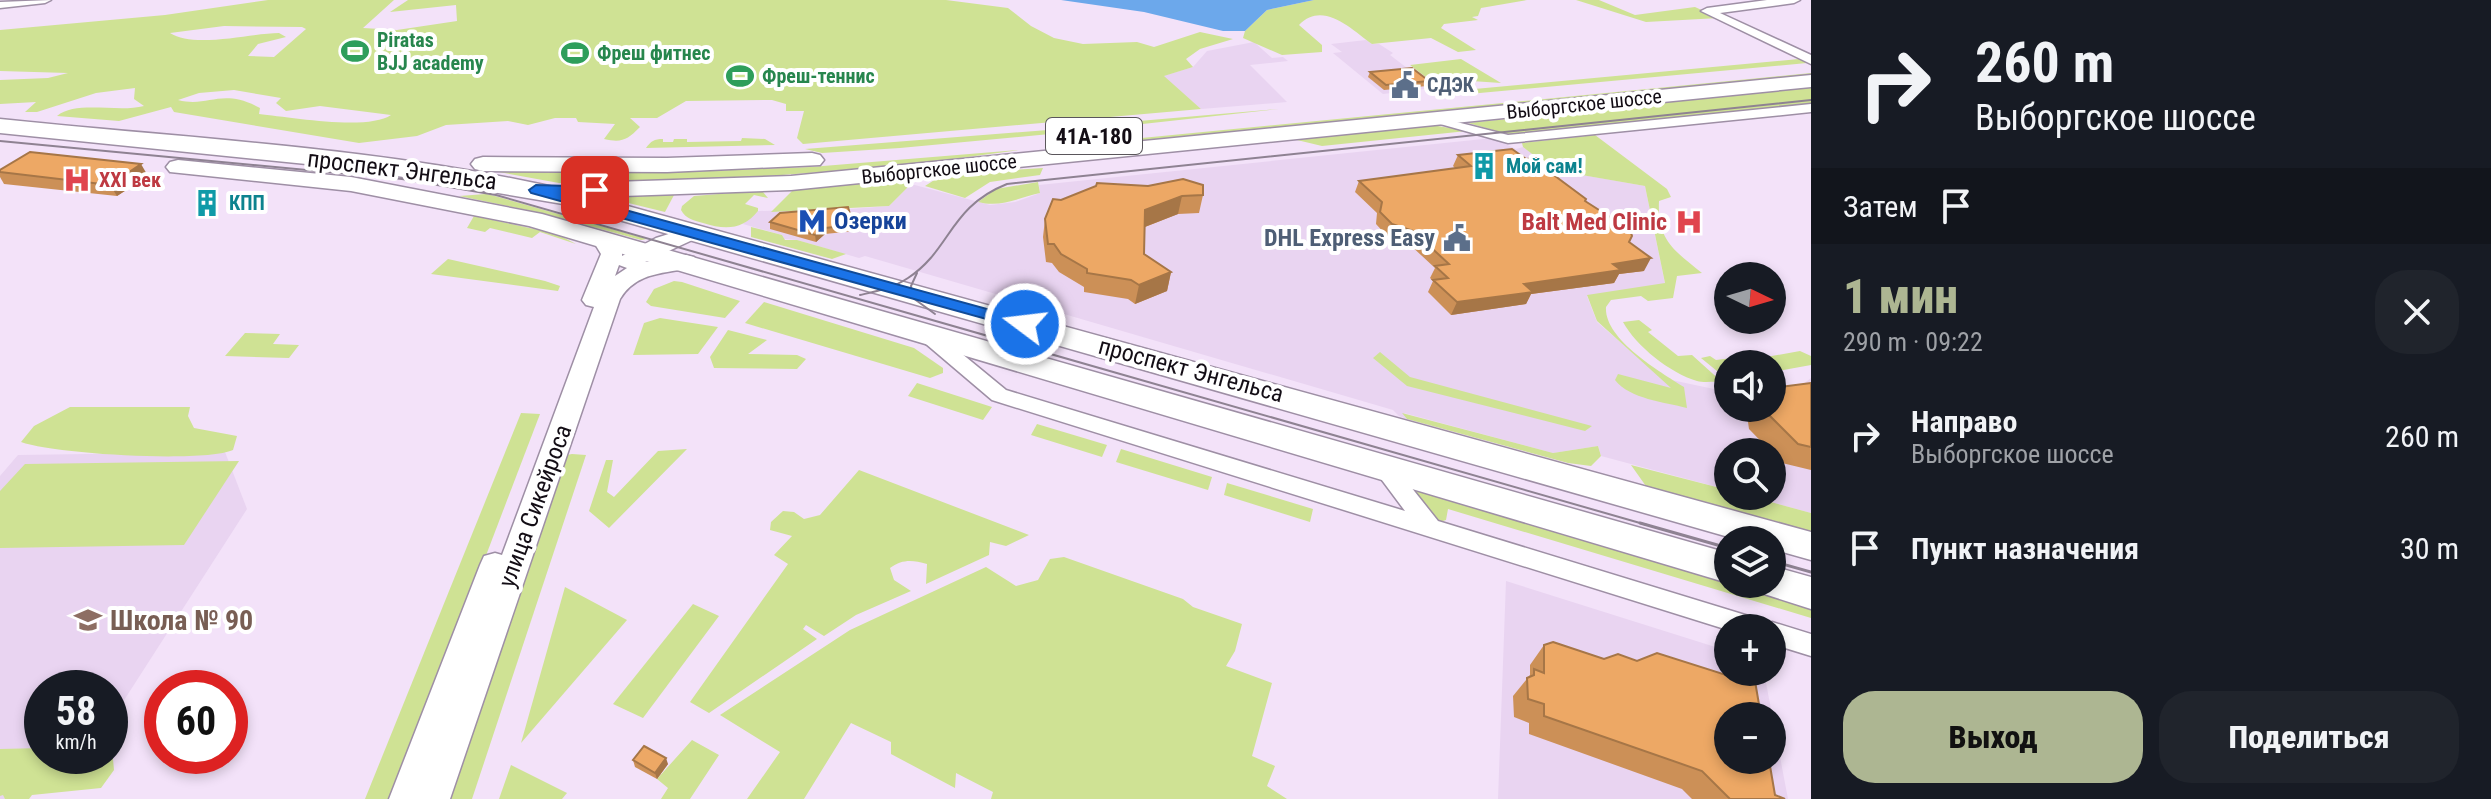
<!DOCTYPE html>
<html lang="ru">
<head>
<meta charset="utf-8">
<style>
	:root { --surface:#171b24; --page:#20242c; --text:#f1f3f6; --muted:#9ea1a6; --accent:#adb692 }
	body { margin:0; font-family:"Roboto Condensed",sans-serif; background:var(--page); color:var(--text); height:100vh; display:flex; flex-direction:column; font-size:30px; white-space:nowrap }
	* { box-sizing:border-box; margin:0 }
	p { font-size:26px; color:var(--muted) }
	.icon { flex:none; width:44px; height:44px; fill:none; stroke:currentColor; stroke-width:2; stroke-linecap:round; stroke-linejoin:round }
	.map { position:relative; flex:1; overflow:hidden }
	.drawer { display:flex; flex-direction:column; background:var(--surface); width:680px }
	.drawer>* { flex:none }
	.hud { background:#171b24; color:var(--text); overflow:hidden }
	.needle { width:52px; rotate:95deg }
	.controls { position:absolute; left:1714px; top:262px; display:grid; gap:16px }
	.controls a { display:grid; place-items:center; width:72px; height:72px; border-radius:50%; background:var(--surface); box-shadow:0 4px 12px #0003; font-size:40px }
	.speed { position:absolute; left:24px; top:670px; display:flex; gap:16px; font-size:40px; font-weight:700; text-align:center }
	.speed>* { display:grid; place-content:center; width:104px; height:104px; border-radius:50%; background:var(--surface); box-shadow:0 4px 12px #0003; line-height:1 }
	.speed small { font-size:20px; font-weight:400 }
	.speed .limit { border:12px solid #d22; background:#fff; color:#111 }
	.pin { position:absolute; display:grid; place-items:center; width:68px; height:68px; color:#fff; margin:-34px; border-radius:16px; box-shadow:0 4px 12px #0006 }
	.me { position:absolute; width:88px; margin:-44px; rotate:285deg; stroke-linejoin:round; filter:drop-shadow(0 0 6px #0008) }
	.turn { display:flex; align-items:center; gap:28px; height:168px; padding:0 32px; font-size:36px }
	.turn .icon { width:104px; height:104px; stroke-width:2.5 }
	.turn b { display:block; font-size:56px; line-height:68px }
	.then { display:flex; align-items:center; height:76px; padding:0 32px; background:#0003; gap:16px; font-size:30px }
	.round { display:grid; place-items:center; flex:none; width:84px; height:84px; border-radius:32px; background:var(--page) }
	.head { display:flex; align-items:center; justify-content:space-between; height:136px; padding:0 32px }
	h1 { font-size:48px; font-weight:800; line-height:60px; color:var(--accent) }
	.primary-button { display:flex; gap:16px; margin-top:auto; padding:16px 32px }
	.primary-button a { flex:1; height:92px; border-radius:32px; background:var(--accent); color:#111; font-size:32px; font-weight:800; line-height:92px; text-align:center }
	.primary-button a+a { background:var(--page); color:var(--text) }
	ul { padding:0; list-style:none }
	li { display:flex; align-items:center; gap:24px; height:112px; padding:0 32px }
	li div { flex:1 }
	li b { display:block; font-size:30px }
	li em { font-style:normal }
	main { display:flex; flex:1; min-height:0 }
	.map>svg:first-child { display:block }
</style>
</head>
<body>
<main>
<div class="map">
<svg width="1811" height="799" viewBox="0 0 1811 799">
	<rect width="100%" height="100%" fill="#f3e2f9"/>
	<!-- built -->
	<g fill="#e9d4f1" fill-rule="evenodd">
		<polygon points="1366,40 1372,44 1379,44 1393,53 1390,55 1433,88 1383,94 1333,53 1342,52 1331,44"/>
		<polygon points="1254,42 1272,58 1283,57 1288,61 1250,65 1287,102 1201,109 1163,76 1193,67 1207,51"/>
		<polygon points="1493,138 1516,149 1523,147 1554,170 1645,186 1665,284 1587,296 1597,322 1662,378 1728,392 1728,408 1772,408 1811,378 1811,513 1749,496 1772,496 1772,452 1728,452 1728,490 1601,456 1598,446 1553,453 1404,413 1407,419 1399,416 1393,410 903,267 865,256 859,258 797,240 784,239 782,235 743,224 758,211 794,210 799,213 889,206 911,184 990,205 1015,202 1040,193 1039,185"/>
		<polygon points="225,452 247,509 110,722 110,688 42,688 42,756 30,788 22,799 0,799 0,476 18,455"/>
		<path d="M1506,581L1728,651V672H1764L1788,799H1498ZM1728,716H1772V760H1728Z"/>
	</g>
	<!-- green -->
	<g fill="#cfe294" fill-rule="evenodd">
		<path d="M268,0H394L363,28L397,30L457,21L456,5L390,12L408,0H946L1008,8L1031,26L1054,38L1083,44L1137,42L1154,47L1200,32L1233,39L1200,49L1186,59L1193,67L1164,76L1201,109L803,144L797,138L804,111H786V104L772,100L686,101L657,118H630L640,127C627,140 622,143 604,139L615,124L578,122L576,118H555L528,125L508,121L446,125L417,136L359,143L174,112L171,107L119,121L57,116C76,100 118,113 144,106L134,99L135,88L96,93L37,112H25L36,102L0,104V80L48,78L68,73L0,71V30L165,15ZM224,26L302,27L306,29L274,57L248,56L258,44L286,37L279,33C251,33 194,49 170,33ZM234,90L281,98L276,103L286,111L320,106L391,115C368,131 289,117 259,114L260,108C221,87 209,108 178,100L199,93Z"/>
		<path d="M1314,0H1527L1481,8L1478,16L1472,17L1478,20L1444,24L1441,28L1476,50L1458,52L1431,38L1372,44C1351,29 1323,0 1299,25L1322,45V52L1282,55L1243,38L1245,31L1267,10Z"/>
		<polygon points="1576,0 1599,0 1635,15 1695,7 1719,18 1646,22"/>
		<polygon points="1461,59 1501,83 1427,78 1410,65"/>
		<polygon points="1799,59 1807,63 1447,96 1442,92"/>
		<polygon points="1811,73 1811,77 1073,149 1070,145"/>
		<polygon points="1811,87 1811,104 1522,135 1511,135 1468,123"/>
		<polygon points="1279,109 1061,133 1058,128"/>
		<polygon points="1432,125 1467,131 1322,146 1297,140"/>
		<polygon points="1048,130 1050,134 900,148 822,153 805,149"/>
		<path d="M1595,135L1667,189L1671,197L1659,201C1657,241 1675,251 1702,273L1677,276L1673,298L1648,301L1641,296L1611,300L1606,307C1604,339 1659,371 1684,387L1687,408C1664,402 1630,399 1615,380L1618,374L1671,388L1597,321L1587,295L1665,283L1645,186L1553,170L1523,147L1522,143Z"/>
		<path d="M742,138L765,139L775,145L646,148C651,141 654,139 663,139V142H673L674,139H687V142L741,141Z"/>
		<polygon points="1019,150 901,166 678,183 559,183 499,172 679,172 811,167"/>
		<polygon points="1043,168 1040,175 990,182 965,198 925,186 942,175"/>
		<polygon points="901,179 911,184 889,206 771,212 794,189"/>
		<path d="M1038,182L1040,193C1017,198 1001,208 978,202L996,189Z"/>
		<path d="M755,191L763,192L768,198L754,195L745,204L758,208V211C743,230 725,230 703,223C693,220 686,219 681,210L682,206L694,196Z"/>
		<polygon points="486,194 495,196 647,239 641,240 541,213 459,196"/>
		<polygon points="674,195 665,212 600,196"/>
		<polygon points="474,216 557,234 576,244 540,232 532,238 490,228 485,232 467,228"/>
		<polygon points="751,227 782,235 785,240 797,240 846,254 832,259 751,237"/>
		<polygon points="448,259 545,281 560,286 558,291 431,274"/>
		<polygon points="674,281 682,282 740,301 725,318 651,306 646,302 654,289"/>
		<polygon points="764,302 914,348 943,368 943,373 930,378 745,323"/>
		<polygon points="660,318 718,327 698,354 633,355 644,323"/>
		<path d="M1639,320L1652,330L1648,332L1678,356L1692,355L1722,382C1715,381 1704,383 1697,381C1670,373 1636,346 1623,322Z"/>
		<polygon points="728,330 767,340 748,354 797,355 806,359 797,369 714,368 710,357"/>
		<polygon points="245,333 280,334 273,344 299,345 289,358 225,356"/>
		<polygon points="1800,351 1811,356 1811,365 1772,372 1772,364 1728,364 1728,380 1701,358 1710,356 1716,360 1732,358 1738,362"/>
		<polygon points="1380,352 1410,377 1592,426 1585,431 1407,386 1373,358"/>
		<polygon points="917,383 992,407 983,420 908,396"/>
		<path d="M70,407H190L188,416L194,428L237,436L233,450C203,463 53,454 21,442L34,426Z"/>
		<polygon points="521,413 540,414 393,799 365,799"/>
		<polygon points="1402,413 1553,453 1598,446 1601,456 1591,466 1568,463 1407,419"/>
		<polygon points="1037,424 1107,445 1102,457 1031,435"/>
		<polygon points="687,449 609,528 589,511 606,460 613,460 607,492 614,497 658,451"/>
		<polygon points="1121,449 1212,477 1208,490 1116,462"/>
		<polygon points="572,454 586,455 472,799 445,799 562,456"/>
		<polygon points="239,461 184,545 0,548 0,491 25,464"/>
		<polygon points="1631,465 1728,490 1728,496 1749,496 1811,513 1811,538 1648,489"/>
		<path d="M859,470L1029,535L1006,546L990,542L989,555L926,584L927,564C912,560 903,559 890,568L894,580L911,591L856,615L824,636L806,625L803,629L817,639L709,713L690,702L788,564L774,555L792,536L770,530L771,522L783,511L794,512L804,519L820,515Z"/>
		<polygon points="1227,483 1313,509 1310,522 1224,495"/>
		<polygon points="1413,486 1728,579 1728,584 1746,584 1811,603 1811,618 1448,509 1446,520 1440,522 1412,490"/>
		<polygon points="1064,557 1183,599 1193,607 1242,624 1235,651 1226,666 1272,683 1252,756 1275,766 1267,786 1287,799 991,799 993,792 956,773 955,788 891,754 891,742 851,723 804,799 747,799 780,752 720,715 850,630 986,567 1016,586 1038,580 1050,559"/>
		<polygon points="565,587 627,620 521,743"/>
		<polygon points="693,604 719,616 643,718 613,704"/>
		<polygon points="692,740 719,755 690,799 661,799 668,788 657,779"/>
		<polygon points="42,748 42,756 110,756 112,748 114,770 101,788 32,795 29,799 5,799 3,795 0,796 0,749"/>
		<polygon points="511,765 567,793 562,799 499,799"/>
	</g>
	<!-- water -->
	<polygon fill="#6ca8eb" points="1061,0 1314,0 1267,10 1245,31 1223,31 1144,12"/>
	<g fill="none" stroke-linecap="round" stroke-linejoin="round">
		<!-- minor casing -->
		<g stroke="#9e8fa5" stroke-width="3">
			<g id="minor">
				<polygon points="51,0 45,3 0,8 0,2"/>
				<polygon points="1767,0 1800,0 1794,3 1720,13 1811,55 1811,64 1701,11 1707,8"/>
				<polygon points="1811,104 1811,112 1508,143 1426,120 1433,116 1508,135"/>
				<polygon points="926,328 933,330 1006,390 1405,511 1373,468 1376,463 1392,463 1438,521 1755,618 1766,625 1772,622 1811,634 1811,656 1772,644 1772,628 1728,630 992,400 919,338 917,334 919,330"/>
			</g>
		</g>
		<!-- tertiary casing -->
		<g stroke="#9e8fa5" stroke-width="3">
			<path id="tertiary" d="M694,226L705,232L701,236L645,262L686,255L694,257L697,262L694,267C665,274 637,271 620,299L450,799H389L480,565L484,556L495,553L502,555L594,307L586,305L582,300L601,254L592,239L603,233C614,235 623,245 622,256L656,238ZM619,265L627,268L615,276Z"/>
		</g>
		<!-- primary casing -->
		<g stroke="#9e8fa5" stroke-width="3">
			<g id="primary">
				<path d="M1811,75V87L791,190L595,197L1811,532V560L1772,549V540H1739L563,204L356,169L0,133V119C190,139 384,147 571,191L574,185L583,183L791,176Z"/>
				<polygon points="812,153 820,155 824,160 820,165 667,172 483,171 475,169 471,164 475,159 483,157 667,158"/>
				<polygon points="178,160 351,177 542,214 1728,553 1728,583 529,226 351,191 170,172 166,167 170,162"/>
				<polygon points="1772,566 1811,577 1811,609 1758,592 1754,584 1772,584"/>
			</g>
		</g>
		<!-- minor -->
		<use href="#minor" fill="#fff" fill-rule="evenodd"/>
		<!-- tertiary -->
		<use href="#tertiary" fill="#fff" fill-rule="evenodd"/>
		<!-- primary -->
		<use href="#primary" fill="#fff" fill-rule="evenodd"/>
		<!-- tram-far1 -->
		<g stroke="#8e8292" stroke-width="2">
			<polyline points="0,141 402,179 496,195 1647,525"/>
			<polyline points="917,273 911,286 913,298 935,314"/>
			<path d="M860,295C877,291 893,288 908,278C951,250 949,207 1007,184L1811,100"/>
		</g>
		<!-- tram -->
		<g stroke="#8e8292" stroke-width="3">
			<polyline points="1640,523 1728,548"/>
			<polyline points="1772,561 1811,572"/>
		</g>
	</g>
	<!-- wall -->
	<g fill="#cc9057">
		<polygon points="1370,72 1429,81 1427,86 1384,90 1368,77"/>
		<polygon points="1458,155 1526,159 1552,170 1550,173 1585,201 1629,242 1644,271 1619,274 1614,283 1531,294 1526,304 1451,315 1428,292 1433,281 1430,278 1435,268 1408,243 1387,236 1376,224 1377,213 1355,192 1359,181 1455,168 1453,166"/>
		<polygon points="0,170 148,176 117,196 4,184 0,177"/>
		<polygon points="1203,195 1199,213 1178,214 1145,227 1144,254 1171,272 1167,291 1135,304 1128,299 1084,292 1084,287 1059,272 1052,263 1046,262 1043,237 1045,219 1061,200"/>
		<polygon points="770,222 853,225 854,231 825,234 816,242 770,229"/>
		<polygon points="1811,383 1811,470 1782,463 1749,429 1747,415 1753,408 1772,408"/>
		<polygon points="1544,645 1604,659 1637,661 1726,675 1729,672 1775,795 1785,799 1692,799 1682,789 1529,734 1529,723 1514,717 1513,696 1530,675 1530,665"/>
		<polygon points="633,760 668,764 657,779 635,767"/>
	</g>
	<!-- shaded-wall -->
	<g fill="#a67647">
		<polygon points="141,164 148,176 117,196 110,185"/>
		<polygon points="1182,196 1178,214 1142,228 1145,210"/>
		<polygon points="825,228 825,234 816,242 815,235"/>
		<polygon points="1651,258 1644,271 1619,274 1614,283 1531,294 1526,304 1451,315 1457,302 1524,284 1613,264"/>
		<polygon points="1171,272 1167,291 1135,304 1139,285"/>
		<polygon points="666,758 668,764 657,779 655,773"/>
	</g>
	<!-- building -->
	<g fill="#eda865" stroke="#a67647" stroke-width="2">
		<polygon points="1412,68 1429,81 1386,85 1370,72"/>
		<polygon points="1512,149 1526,159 1536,158 1552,170 1547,170 1586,199 1585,201 1630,230 1632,236 1629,242 1651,258 1613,264 1621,270 1524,284 1533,292 1457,302 1433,280 1448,278 1435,266 1449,264 1413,231 1392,224 1380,212 1382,202 1359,181 1471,166 1458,155"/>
		<polygon points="30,152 141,164 110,185 0,172 0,170"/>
		<polygon points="1183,179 1203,185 1203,195 1182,196 1145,210 1144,254 1171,272 1139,285 1131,280 1087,273 1087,269 1061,254 1054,244 1048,244 1045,219 1053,199 1061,200 1096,186 1097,183 1148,186"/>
		<polygon points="848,207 853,225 825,228 815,235 770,222 780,213"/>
		<polygon points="1811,383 1811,447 1798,444 1764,410 1764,408 1772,408 1772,389 1773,388"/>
		<polygon points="1553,642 1604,659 1618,654 1637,661 1657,653 1729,676 1729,672 1755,681 1761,716 1728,716 1728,760 1769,760 1775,795 1785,799 1730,799 1702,771 1544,716 1544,704 1528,699 1527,678 1534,675 1534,669 1544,673 1544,645"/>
		<polygon points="644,746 666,758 655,773 633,760"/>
	</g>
	<!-- route -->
	<polygon fill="#1a73e8" stroke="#114b97" stroke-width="2" points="536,185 600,187 602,190 595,194 567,194 1031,321 1033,324 1031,328 1019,328 531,193 529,190"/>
	<!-- icons -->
	<defs>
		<g id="stadium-bare" transform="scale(2.16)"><path d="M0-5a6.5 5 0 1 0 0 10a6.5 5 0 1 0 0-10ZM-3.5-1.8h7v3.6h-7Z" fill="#2e9e5b" stroke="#fff" stroke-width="2.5" paint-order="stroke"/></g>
		<g id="civic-bare" transform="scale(2.16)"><path d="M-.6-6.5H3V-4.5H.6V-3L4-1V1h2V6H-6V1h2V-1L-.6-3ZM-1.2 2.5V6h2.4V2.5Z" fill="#5c6f8a" stroke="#fff" stroke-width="2.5" paint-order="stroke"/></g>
		<g id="building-bare" transform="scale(2.16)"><path d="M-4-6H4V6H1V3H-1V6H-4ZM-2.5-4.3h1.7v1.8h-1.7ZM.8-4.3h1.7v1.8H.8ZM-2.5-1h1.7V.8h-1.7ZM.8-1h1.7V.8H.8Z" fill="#0f9aa8" stroke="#fff" stroke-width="2.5" paint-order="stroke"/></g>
		<g id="hospital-bare" transform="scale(2.16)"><path d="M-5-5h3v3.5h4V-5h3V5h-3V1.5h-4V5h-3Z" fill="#e0444e" stroke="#fff" stroke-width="2.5" paint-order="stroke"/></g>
		<g id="metro-bare" transform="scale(2.16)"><path d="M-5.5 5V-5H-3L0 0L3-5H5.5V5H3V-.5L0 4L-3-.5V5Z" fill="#1a4fb4" stroke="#fff" stroke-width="2.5" paint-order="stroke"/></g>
		<g id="school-bare" transform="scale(2.16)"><path d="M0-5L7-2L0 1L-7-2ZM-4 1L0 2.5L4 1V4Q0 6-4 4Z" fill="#8d6e63" stroke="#fff" stroke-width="2.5" paint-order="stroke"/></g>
	</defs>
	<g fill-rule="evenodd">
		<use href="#stadium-bare" x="355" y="51"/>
		<use href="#stadium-bare" x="575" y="53"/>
		<use href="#stadium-bare" x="740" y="76"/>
		<use href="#civic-bare" x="1405" y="85"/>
		<use href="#building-bare" x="1484" y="166"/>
		<use href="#hospital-bare" x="77" y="180"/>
		<use href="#building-bare" x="207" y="203"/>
		<use href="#metro-bare" x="812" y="221"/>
		<use href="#hospital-bare" x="1689" y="222"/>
		<use href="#civic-bare" x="1457" y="238"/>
		<use href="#school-bare" x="88" y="620"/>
	</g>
	<g text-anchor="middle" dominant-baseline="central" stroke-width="8" stroke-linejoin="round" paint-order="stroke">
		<!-- far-leisure labels -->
		<g font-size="20" font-weight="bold" fill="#27864d" stroke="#fff" text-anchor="start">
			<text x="377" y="40">Piratas<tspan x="377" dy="23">BJJ academy</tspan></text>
			<text x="597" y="53">Фреш фитнес</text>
			<text x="762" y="76">Фреш-теннис</text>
		</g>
		<!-- far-service labels -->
		<g font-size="20" font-weight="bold" fill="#4e5e75" stroke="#fff" text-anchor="start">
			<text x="1427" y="85">СДЭК</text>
		</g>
		<!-- far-street labels -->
		<g font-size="20" fill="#130d15" stroke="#fff">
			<text transform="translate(1584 104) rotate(-6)">Выборгское шоссе</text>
			<text transform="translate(939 169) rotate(-6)">Выборгское шоссе</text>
		</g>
		<!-- far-culture labels -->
		<g font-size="20" font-weight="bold" fill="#0d838f" stroke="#fff" text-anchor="start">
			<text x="1506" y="166">Мой сам!</text>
			<text x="229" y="203">КПП</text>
		</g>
		<!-- far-health labels -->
		<g font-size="20" font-weight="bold" fill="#be3a42" stroke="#fff" text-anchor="start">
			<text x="99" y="180">XXI век</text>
		</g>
		<!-- shield labels -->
		<rect fill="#fff" stroke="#5a565b" stroke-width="2" x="1046" y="118" width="96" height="36" rx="6"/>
		<g font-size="22" font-weight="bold" fill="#130d15">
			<text x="1094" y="136">41А-180</text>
		</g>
		<!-- street labels -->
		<g font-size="24" fill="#130d15" stroke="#fff">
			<text transform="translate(402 170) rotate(7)">проспект Энгельса</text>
			<text transform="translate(1191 370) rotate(15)">проспект Энгельса</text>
			<text transform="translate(535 506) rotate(-70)">улица Сикейроса</text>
		</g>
		<!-- transit labels -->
		<g font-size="24" font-weight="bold" fill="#164399" stroke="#fff" text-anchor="start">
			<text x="834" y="221">Озерки</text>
		</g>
		<!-- health labels -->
		<g font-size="24" font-weight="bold" fill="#be3a42" stroke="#fff" text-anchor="end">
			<text x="1667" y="222">Balt Med Clinic</text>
		</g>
		<!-- service labels -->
		<g font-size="24" font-weight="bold" fill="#4e5e75" stroke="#fff" text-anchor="end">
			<text x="1435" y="238">DHL Express Easy</text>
		</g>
		<!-- near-education labels -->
		<g font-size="28" font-weight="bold" fill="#785e54" stroke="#fff" text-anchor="start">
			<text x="110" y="620">Школа № 90</text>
		</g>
	</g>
</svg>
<div class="controls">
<a><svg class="needle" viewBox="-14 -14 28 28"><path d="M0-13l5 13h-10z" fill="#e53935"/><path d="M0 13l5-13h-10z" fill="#9ea1a6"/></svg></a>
<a><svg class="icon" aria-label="sound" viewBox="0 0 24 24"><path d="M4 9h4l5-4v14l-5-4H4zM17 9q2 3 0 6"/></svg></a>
<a><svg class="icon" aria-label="search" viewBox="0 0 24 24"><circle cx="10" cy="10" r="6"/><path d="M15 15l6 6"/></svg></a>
<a><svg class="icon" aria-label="layers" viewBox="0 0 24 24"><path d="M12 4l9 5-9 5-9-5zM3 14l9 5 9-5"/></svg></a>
<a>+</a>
<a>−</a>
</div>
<div class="speed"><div>58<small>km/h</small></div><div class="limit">60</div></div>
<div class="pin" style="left:595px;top:190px;background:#d93025"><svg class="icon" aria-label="arrive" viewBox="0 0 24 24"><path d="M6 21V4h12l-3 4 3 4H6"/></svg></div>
<svg class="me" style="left:1025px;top:324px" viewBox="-20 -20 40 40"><circle r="17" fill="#1a73e8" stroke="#fff" stroke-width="3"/><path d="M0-11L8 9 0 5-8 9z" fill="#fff"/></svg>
</div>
<section class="drawer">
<div class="hud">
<div class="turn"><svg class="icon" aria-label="right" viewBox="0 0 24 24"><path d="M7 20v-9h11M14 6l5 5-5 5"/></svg><div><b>260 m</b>Выборгское шоссе</div></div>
<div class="then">Затем<svg class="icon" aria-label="arrive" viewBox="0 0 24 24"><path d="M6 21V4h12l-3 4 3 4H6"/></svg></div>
</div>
<div class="head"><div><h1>1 мин</h1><p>290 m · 09:22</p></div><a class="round"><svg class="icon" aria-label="close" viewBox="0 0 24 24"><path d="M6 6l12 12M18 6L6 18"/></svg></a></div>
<ul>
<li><svg class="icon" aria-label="right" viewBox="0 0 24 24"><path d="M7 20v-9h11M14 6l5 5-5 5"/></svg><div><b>Направо</b><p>Выборгское шоссе</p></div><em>260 m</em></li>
<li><svg class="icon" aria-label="arrive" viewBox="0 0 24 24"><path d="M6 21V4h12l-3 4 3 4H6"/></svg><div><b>Пункт назначения</b></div><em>30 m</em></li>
</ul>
<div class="primary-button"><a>Выход</a><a>Поделиться</a></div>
</section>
</main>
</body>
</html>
